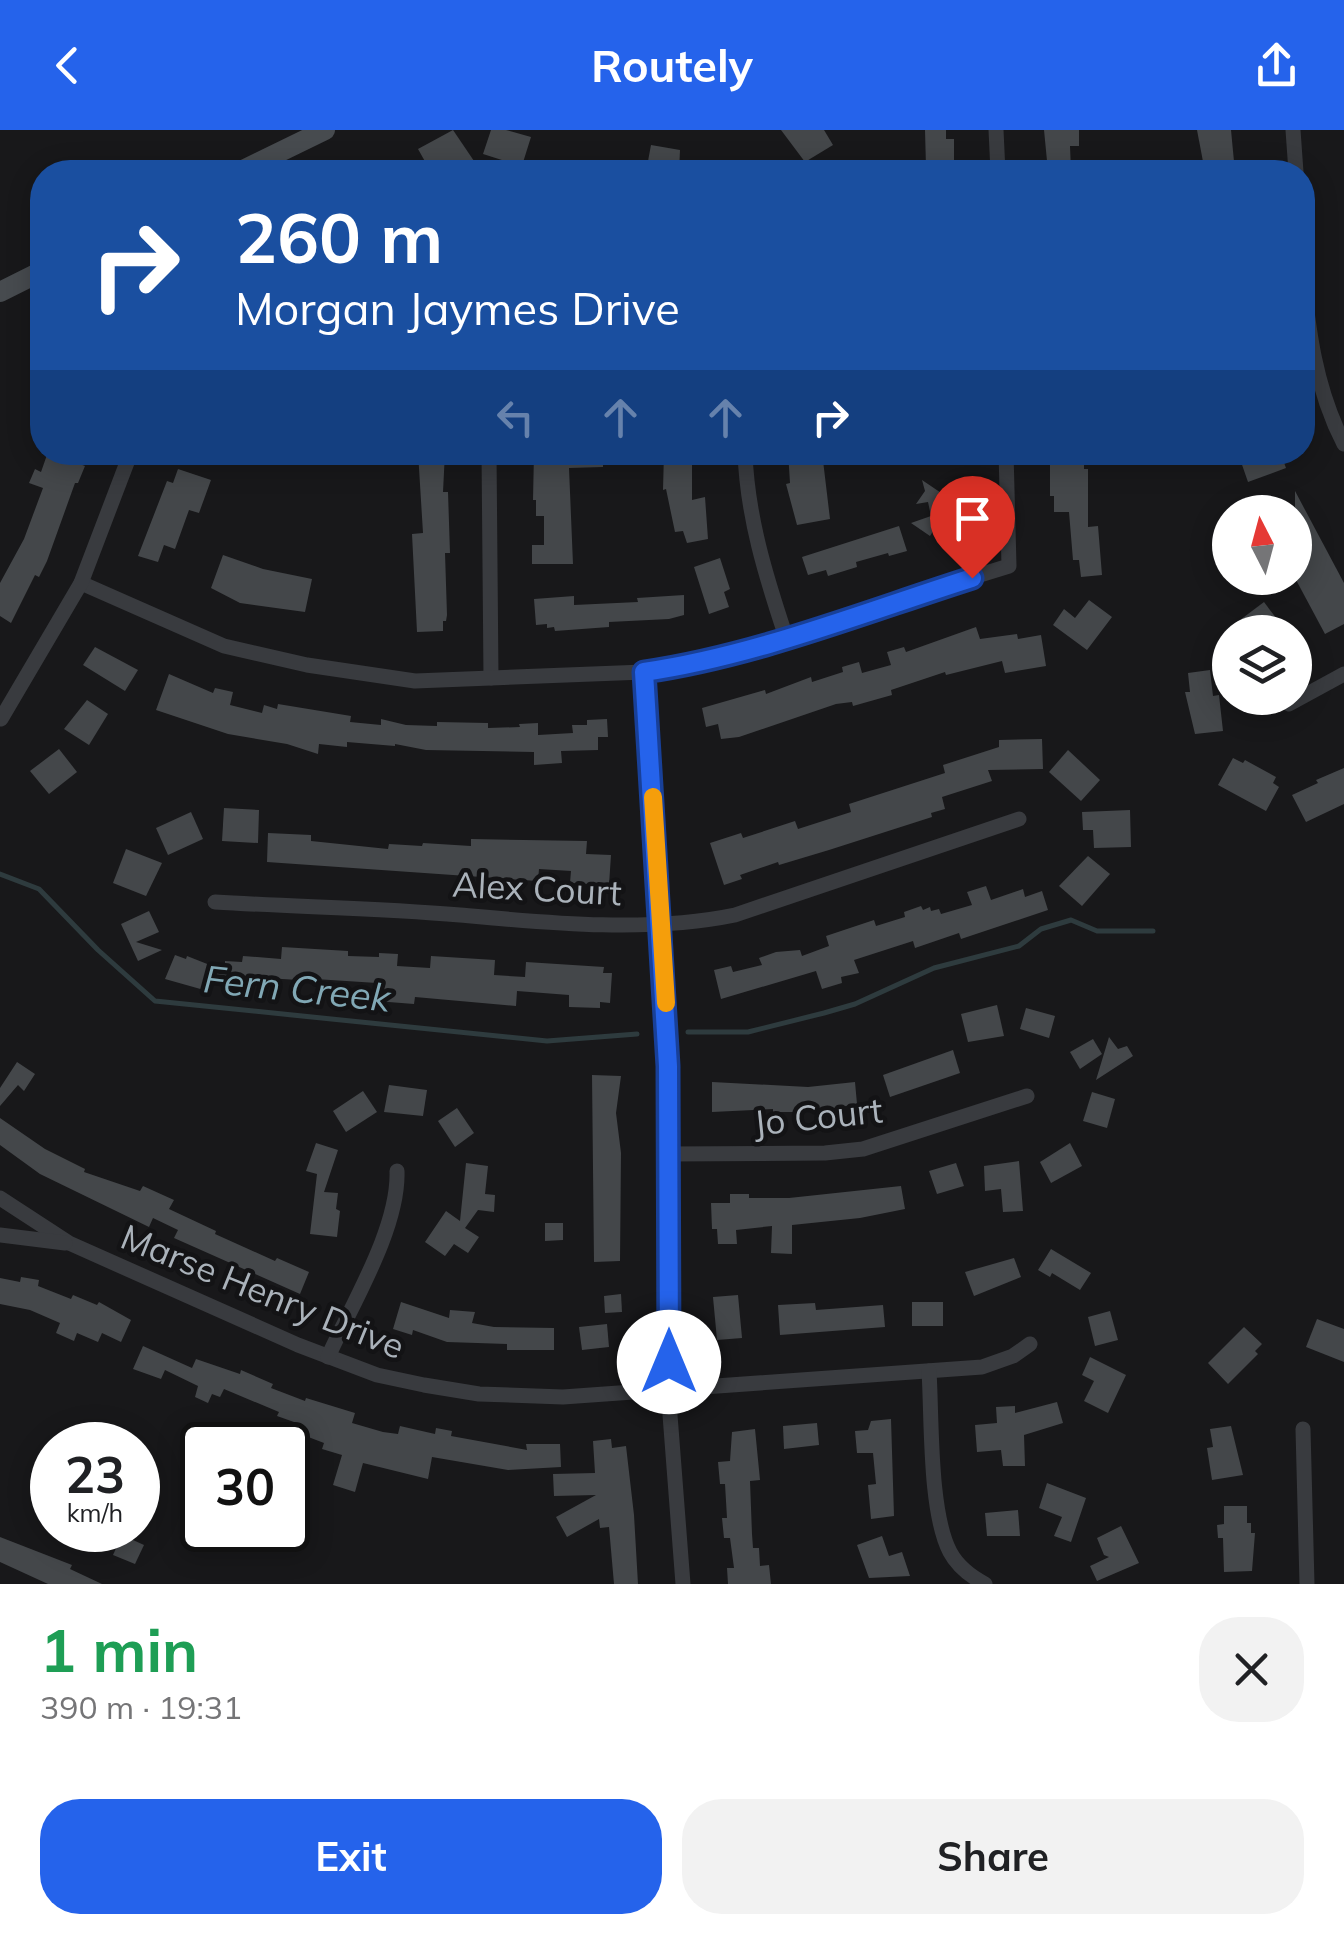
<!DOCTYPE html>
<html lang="en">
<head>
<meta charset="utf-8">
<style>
	:root { --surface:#fff; --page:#f2f2f2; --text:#202124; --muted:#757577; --accent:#2563eb }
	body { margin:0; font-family:Mulish,sans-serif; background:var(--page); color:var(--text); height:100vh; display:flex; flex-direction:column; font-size:38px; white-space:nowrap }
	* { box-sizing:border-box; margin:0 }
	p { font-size:32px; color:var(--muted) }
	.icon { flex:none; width:55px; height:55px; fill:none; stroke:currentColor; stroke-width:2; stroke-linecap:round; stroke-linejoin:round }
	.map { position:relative; height:1454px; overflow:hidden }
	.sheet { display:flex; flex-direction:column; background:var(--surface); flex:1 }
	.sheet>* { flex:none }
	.guide { position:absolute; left:30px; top:30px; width:1285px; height:305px; border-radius:40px; box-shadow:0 5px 25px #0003; background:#1a4fa0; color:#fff; overflow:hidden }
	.needle { width:65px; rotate:354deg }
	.buttons { position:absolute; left:1212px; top:365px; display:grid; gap:20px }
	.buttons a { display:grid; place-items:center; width:100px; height:100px; border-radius:50%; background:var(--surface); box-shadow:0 5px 25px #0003; font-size:50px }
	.speed { position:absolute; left:30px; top:1292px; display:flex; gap:20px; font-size:50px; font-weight:700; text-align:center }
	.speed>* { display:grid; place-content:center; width:130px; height:130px; border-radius:50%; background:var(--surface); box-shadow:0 5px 25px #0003; line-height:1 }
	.speed small { font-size:25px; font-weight:400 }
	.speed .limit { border:5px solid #111; border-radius:15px; background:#fff; color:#111 }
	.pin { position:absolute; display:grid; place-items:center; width:85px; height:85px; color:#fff; margin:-102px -42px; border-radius:50% 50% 50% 0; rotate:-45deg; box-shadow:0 0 10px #0007 }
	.pin .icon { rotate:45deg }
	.me { position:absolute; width:110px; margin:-55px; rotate:0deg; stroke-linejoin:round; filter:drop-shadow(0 0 8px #0008) }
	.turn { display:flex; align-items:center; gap:35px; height:210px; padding:0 40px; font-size:45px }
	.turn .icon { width:130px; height:130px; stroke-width:2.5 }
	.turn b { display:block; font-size:70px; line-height:85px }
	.lanes { display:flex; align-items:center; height:95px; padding:0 40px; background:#0003; justify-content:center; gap:50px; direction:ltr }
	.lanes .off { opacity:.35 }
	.round { display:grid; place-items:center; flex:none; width:105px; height:105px; border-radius:40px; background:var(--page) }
	.headline { display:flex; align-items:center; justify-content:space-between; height:170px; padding:0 40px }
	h1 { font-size:60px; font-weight:700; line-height:75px; color:#1e9e55 }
	.cta { display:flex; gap:20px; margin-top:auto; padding:20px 40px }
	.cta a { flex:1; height:115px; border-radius:40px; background:var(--accent); color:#fff; font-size:40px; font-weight:700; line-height:115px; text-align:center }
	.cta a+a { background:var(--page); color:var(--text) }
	header { display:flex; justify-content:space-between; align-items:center; height:130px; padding:0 40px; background:var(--accent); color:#fff; font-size:45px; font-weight:700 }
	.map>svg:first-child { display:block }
</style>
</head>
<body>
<header><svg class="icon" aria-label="back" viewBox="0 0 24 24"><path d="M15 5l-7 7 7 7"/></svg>Routely<svg class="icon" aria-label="share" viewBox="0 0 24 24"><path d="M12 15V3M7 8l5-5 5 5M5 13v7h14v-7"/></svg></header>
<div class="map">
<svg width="1344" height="1454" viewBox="0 0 1344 1454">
	<rect width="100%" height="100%" fill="#18181a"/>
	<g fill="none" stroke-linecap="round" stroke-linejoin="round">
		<!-- stream -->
		<g stroke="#2e3b3e" stroke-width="5">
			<polyline points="0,744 39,759 98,820 155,871 547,911 637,904"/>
			<polyline points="688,902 748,902 824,883 855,874 934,838 1019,816 1041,799 1071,790 1097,801 1153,801"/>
		</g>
	</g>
	<!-- building -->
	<g fill="#44474a">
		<polygon points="453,0 474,31 454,42 431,42 418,19"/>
		<polygon points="491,0 506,0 531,7 520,42 504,35 505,31 483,24"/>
		<polygon points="781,0 824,0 833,15 805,32"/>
		<polygon points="925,0 946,0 946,9 954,9 954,36 926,37"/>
		<polygon points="1044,0 1079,0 1079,16 1070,16 1071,40 1048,41"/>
		<polygon points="1197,0 1231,0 1235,42 1205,42"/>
		<polygon points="651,15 680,20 679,42 646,42"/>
		<polygon points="48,322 85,336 78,353 75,353 47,431 39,447 35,445 11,493 0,486 0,453 24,409 43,358 29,353 35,339 41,342"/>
		<polygon points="418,322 445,322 443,362 448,362 450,423 445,423 447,485 446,491 443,491 443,501 417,502 412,404 423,403"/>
		<polygon points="534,322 603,322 603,337 569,338 573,434 532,434 532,415 544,415 544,386 536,386 536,370 533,370"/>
		<polygon points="664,322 692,322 692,370 705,367 708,409 687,413 683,401 675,402 666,359 663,360"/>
		<polygon points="788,322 822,322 830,389 797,395 786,354 790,353"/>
		<polygon points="1050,322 1084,322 1084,339 1088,339 1088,397 1098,396 1102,445 1081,447 1079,430 1073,430 1069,382 1054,382 1054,366 1050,366"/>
		<polygon points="1242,322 1280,322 1286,338 1248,352 1240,329 1244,327"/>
		<polygon points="178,339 211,350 199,383 189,380 175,419 164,415 158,432 138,426 167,351 173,353"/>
		<polygon points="922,350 959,375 947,391 942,387 930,406 911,393 931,386 928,372 916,374 925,361"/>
		<polygon points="1295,361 1344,453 1344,494 1325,504 1295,448"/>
		<polygon points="899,396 907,421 889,426 888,423 856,432 857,437 828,446 826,440 808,445 802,427"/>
		<polygon points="223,425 263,439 312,449 305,482 240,473 211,458"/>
		<polygon points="720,428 730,459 724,462 729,477 709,484 694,437"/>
		<polygon points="684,465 684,485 669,489 609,492 609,497 555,501 554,497 547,498 547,494 536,495 534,469 574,466 574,475 638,472 637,468"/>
		<polygon points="1089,470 1112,487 1087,520 1053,495 1064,479 1075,488"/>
		<polygon points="1264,472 1279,492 1265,502 1224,502"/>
		<polygon points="976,497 980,509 1017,504 1018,509 1041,505 1046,536 1005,543 1002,531 946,545 945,542 891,560 892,565 853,576 852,572 836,574 739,607 721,609 718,594 706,597 702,578 765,560 766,564 811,547 812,552 843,542 842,537 859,532 862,543 891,535 887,522 904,517 906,522"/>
		<polygon points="95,517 138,540 125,561 83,535"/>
		<polygon points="1210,540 1213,566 1219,565 1223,601 1195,604 1185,562 1190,562 1188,543"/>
		<polygon points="169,544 213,563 215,558 233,562 230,575 262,583 264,575 277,579 278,574 351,586 350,592 381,595 381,589 406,595 437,596 437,592 488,593 488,598 520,597 519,594 538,593 538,605 573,603 572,595 587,595 587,590 607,589 608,607 598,607 598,620 561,621 562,633 534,635 534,622 426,620 395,614 395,616 347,612 347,617 319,614 318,624 287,614 228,604 156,580"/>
		<polygon points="87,570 108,584 89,615 64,599"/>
		<polygon points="1042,609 1043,639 988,640 992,651 942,667 945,679 931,683 932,687 829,720 779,735 778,732 740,745 742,749 724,755 710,713 741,703 743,708 795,691 798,699 851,682 849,674 945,643 943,635 999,617 999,610"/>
		<polygon points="59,619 77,642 49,664 30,641"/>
		<polygon points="1068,620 1100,650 1081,671 1049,642"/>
		<polygon points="1233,628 1243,633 1245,630 1276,647 1273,653 1279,657 1266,681 1218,655"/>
		<polygon points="1344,638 1344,674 1306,692 1292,665 1318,653 1316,650"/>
		<polygon points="224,678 259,680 258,713 222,711"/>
		<polygon points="1130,680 1131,717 1094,718 1093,700 1083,700 1082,682"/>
		<polygon points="191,682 203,709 168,725 156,698"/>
		<polygon points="268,703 311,705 311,711 388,719 389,714 422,716 423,713 471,716 471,709 587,711 586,724 611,725 609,755 570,753 571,741 539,739 538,751 267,732"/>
		<polygon points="126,719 162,733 146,766 113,753"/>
		<polygon points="1088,726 1110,744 1082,776 1059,756"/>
		<polygon points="986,756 991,770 1023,759 1025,767 1042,761 1048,780 961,809 959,803 915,818 913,811 854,830 859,843 841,847 842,853 822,859 816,841 721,869 714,840 731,836 733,842 762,835 759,828 776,822 800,820 802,826 829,816 826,806 874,790 876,796 905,787 904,782 921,776 923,780 930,777 931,781 939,779 941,784 972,775 967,762"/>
		<polygon points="149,781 159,802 136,812 162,820 138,831 121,794"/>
		<polygon points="282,817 348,821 348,826 379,827 379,823 398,824 397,836 430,838 431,826 495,830 494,845 525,847 526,832 604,837 603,843 612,843 610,873 600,872 600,878 569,877 569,865 517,861 516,876 415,867 414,874 376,871 377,853 315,849 315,851 266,848 266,854 208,850 204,860 165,849 175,825 186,829 187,826 225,841 225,831 242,832 243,826 281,829"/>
		<polygon points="997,875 1004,906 968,912 961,884"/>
		<polygon points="1026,878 1055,886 1049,908 1020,899"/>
		<polygon points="1109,907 1118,919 1127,916 1133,926 1096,950"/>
		<polygon points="1093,909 1102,924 1080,939 1070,922"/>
		<polygon points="953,920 960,943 890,967 883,945"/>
		<polygon points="17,932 35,944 24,961 18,955 0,976 0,958"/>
		<polygon points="592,945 621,946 616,983 621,1023 620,1131 594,1132"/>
		<polygon points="712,952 808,957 855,952 857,974 812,982 773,982 773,979 712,982"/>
		<polygon points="389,955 427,960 423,986 384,982"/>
		<polygon points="363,961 377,982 346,1002 333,981"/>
		<polygon points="1092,962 1115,969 1107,998 1083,991"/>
		<polygon points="457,978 474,1003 455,1017 438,991"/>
		<polygon points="0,988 45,1019 85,1039 84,1042 140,1061 143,1056 174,1070 169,1079 216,1101 215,1104 275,1131 277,1128 309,1142 300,1164 174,1108 178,1100 153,1088 149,1097 40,1044 0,1015"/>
		<polygon points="316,1013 338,1020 324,1062 338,1063 336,1079 340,1081 337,1107 310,1104 317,1044 306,1041"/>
		<polygon points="1070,1013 1082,1036 1051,1053 1040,1032"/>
		<polygon points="1019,1031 1023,1081 1003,1082 1001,1059 985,1061 984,1036"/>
		<polygon points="466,1033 488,1036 485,1064 495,1065 494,1082 478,1080 465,1098 479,1107 468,1123 454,1114 445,1126 425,1112 446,1081 460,1091"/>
		<polygon points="956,1033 964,1056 937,1064 929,1041"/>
		<polygon points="901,1056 905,1079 860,1088 792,1095 792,1124 771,1123 772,1096 736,1100 737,1114 718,1114 717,1099 712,1099 711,1073 730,1073 730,1064 749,1064 749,1068 789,1068"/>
		<polygon points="545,1093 563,1093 563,1110 545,1111"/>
		<polygon points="1051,1119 1091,1143 1080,1160 1052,1143 1050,1147 1038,1140"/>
		<polygon points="1014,1128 1021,1147 974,1166 965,1142"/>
		<polygon points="21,1147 39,1150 38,1156 71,1169 73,1165 97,1175 99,1172 131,1190 121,1212 102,1203 98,1212 77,1203 74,1211 56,1203 60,1193 30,1180 0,1174 0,1148 20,1152"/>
		<polygon points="621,1164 622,1182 605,1183 604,1166"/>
		<polygon points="738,1165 742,1208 717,1210 713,1167"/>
		<polygon points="401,1172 449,1188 450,1180 475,1182 472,1193 494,1197 554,1198 554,1220 507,1220 507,1214 447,1212 413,1200 412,1205 393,1199"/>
		<rect x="912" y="1172" width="31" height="24"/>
		<polygon points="815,1173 816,1180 883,1175 885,1197 780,1205 778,1175"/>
		<polygon points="1110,1181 1118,1210 1095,1216 1088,1187"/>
		<polygon points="1317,1189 1344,1199 1344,1232 1306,1217"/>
		<polygon points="607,1194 609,1217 582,1220 579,1197"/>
		<polygon points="1244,1197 1262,1214 1255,1221 1258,1224 1228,1254 1208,1233"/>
		<polygon points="143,1216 192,1238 196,1229 240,1244 241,1240 273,1254 271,1258 305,1271 306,1268 355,1283 352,1293 383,1302 398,1304 400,1296 435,1304 436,1298 452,1301 451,1306 527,1320 526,1314 560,1314 561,1337 508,1340 432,1327 428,1349 363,1333 355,1362 333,1355 342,1325 322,1319 324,1313 290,1300 294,1292 277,1286 279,1282 224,1259 220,1267 212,1264 208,1273 195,1267 198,1256 165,1240 161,1249 133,1239"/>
		<polygon points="1090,1227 1126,1245 1108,1283 1084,1271 1094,1251 1082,1245"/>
		<polygon points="1057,1272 1063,1293 1024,1305 1025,1336 1003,1336 1001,1320 977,1322 975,1295 997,1293 996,1277 1015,1276 1015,1283"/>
		<polygon points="891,1289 894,1386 871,1389 868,1355 876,1354 873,1323 857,1323 855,1301 868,1300 871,1291"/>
		<polygon points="817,1293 819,1315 784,1319 783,1296"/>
		<polygon points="1231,1296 1243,1345 1212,1350 1207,1318 1213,1317 1210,1299"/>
		<polygon points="755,1299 760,1350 750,1351 752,1404 753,1418 759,1418 760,1436 769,1435 771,1454 728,1454 727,1438 734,1438 730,1408 724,1408 722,1388 727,1388 725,1354 720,1354 718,1332 730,1331 732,1302"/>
		<polygon points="611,1309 612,1318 626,1316 634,1385 638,1454 614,1454 609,1397 600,1398 599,1389 567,1407 556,1387 596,1365 554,1366 553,1344 595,1343 593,1311"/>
		<polygon points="1047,1353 1086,1368 1071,1412 1054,1406 1062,1387 1039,1378"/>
		<polygon points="1224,1376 1247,1376 1247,1393 1251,1393 1251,1403 1255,1403 1252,1441 1224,1442 1223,1408 1218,1408 1217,1395 1224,1394"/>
		<polygon points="1018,1380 1020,1406 987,1406 985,1383"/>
		<polygon points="1121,1396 1139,1433 1097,1451 1090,1436 1109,1427 1104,1425 1097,1408"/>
		<polygon points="122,1405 144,1415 135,1434 113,1425"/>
		<polygon points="882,1406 889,1426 902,1422 910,1446 869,1448 857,1415"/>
		<polygon points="0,1407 72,1435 70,1439 102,1454 48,1454 0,1432"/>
	</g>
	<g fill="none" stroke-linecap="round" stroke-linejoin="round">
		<!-- street -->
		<g stroke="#393b3f" stroke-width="15">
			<polyline points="996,0 998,42"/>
			<polyline points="1293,0 1296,42"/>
			<path d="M1302,136C1308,199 1315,258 1344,314"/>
			<polyline points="489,322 491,548"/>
			<path d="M745,322C747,386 766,447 786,507"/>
			<polyline points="81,453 224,516 307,535 415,551 644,542 681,537 1009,436 1006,322"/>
			<polyline points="644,542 668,936 670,1285 683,1454"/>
			<polyline points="1289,574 1344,544"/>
			<polyline points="1,589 81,453 131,322"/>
			<path d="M215,772C296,777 378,778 460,785C548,793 648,803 735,785L1019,689"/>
			<polyline points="669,1024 825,1023 863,1019 1027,966"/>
			<polyline points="0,1068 69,1113 298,1215 377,1245 424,1255 479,1264 563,1267 982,1237 1013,1226 1030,1214"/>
			<polyline points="0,1105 65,1113"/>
			<path d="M328,1227C352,1174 399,1098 397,1041"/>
			<path d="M929,1241C932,1289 929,1382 950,1422C958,1437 970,1446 985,1454"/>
			<polyline points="1303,1299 1307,1454"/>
		</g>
		<!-- secondary -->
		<g stroke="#474b4f" stroke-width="20">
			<polyline points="239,42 325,0"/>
			<polyline points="0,162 42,141"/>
		</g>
	</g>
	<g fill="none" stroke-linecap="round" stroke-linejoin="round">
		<!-- route casing -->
		<g stroke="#184099" stroke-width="25">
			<path id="route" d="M669,1232L668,936L644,542C755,526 865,482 972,448"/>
		</g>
		<!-- route -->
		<use href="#route" stroke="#2563eb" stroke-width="18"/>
		<!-- slow -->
		<polyline stroke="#f59e0b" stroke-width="18" points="653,667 666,873"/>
	</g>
	<g text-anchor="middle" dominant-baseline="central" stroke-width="9" stroke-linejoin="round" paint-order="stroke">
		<!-- street labels -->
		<g font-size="35" fill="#aab2ba" stroke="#131315">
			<text transform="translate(537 758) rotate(3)">Alex Court</text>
			<text transform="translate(818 986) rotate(-6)">Jo Court</text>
			<text transform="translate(263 1161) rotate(22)">Marse Henry Drive</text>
		</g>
		<!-- water labels -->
		<g font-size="38" font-style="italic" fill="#81a8b5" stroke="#131315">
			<text transform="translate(297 858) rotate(6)">Fern Creek</text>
		</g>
	</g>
</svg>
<div class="buttons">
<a><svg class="needle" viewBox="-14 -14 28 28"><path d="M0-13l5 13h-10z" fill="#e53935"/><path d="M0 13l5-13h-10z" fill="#757577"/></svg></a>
<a><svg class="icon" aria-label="layers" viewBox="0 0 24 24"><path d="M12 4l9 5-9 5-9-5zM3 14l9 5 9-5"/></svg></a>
</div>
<div class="speed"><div>23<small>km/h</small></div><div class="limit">30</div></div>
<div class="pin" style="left:972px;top:448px;background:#d93025"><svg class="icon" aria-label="arrive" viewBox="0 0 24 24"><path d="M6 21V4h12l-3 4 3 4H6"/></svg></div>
<svg class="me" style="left:669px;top:1232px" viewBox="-20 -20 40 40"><circle r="19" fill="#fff"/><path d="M0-13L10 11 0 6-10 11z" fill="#2563eb"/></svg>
<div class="guide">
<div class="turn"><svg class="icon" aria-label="right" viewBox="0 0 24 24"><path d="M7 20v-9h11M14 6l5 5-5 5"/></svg><div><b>260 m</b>Morgan Jaymes Drive</div></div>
<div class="lanes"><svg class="icon off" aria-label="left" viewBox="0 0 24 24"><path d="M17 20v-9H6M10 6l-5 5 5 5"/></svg><svg class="icon off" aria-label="ahead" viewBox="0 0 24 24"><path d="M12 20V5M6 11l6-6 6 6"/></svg><svg class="icon off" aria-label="ahead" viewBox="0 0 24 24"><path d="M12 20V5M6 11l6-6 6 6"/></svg><svg class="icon" aria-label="right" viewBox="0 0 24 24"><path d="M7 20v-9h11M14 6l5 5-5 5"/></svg></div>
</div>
</div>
<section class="sheet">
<div class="headline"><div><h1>1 min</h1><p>390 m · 19:31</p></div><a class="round"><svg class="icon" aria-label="close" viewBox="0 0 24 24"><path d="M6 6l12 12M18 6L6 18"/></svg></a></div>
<div class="cta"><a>Exit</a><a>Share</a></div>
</section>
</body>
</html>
